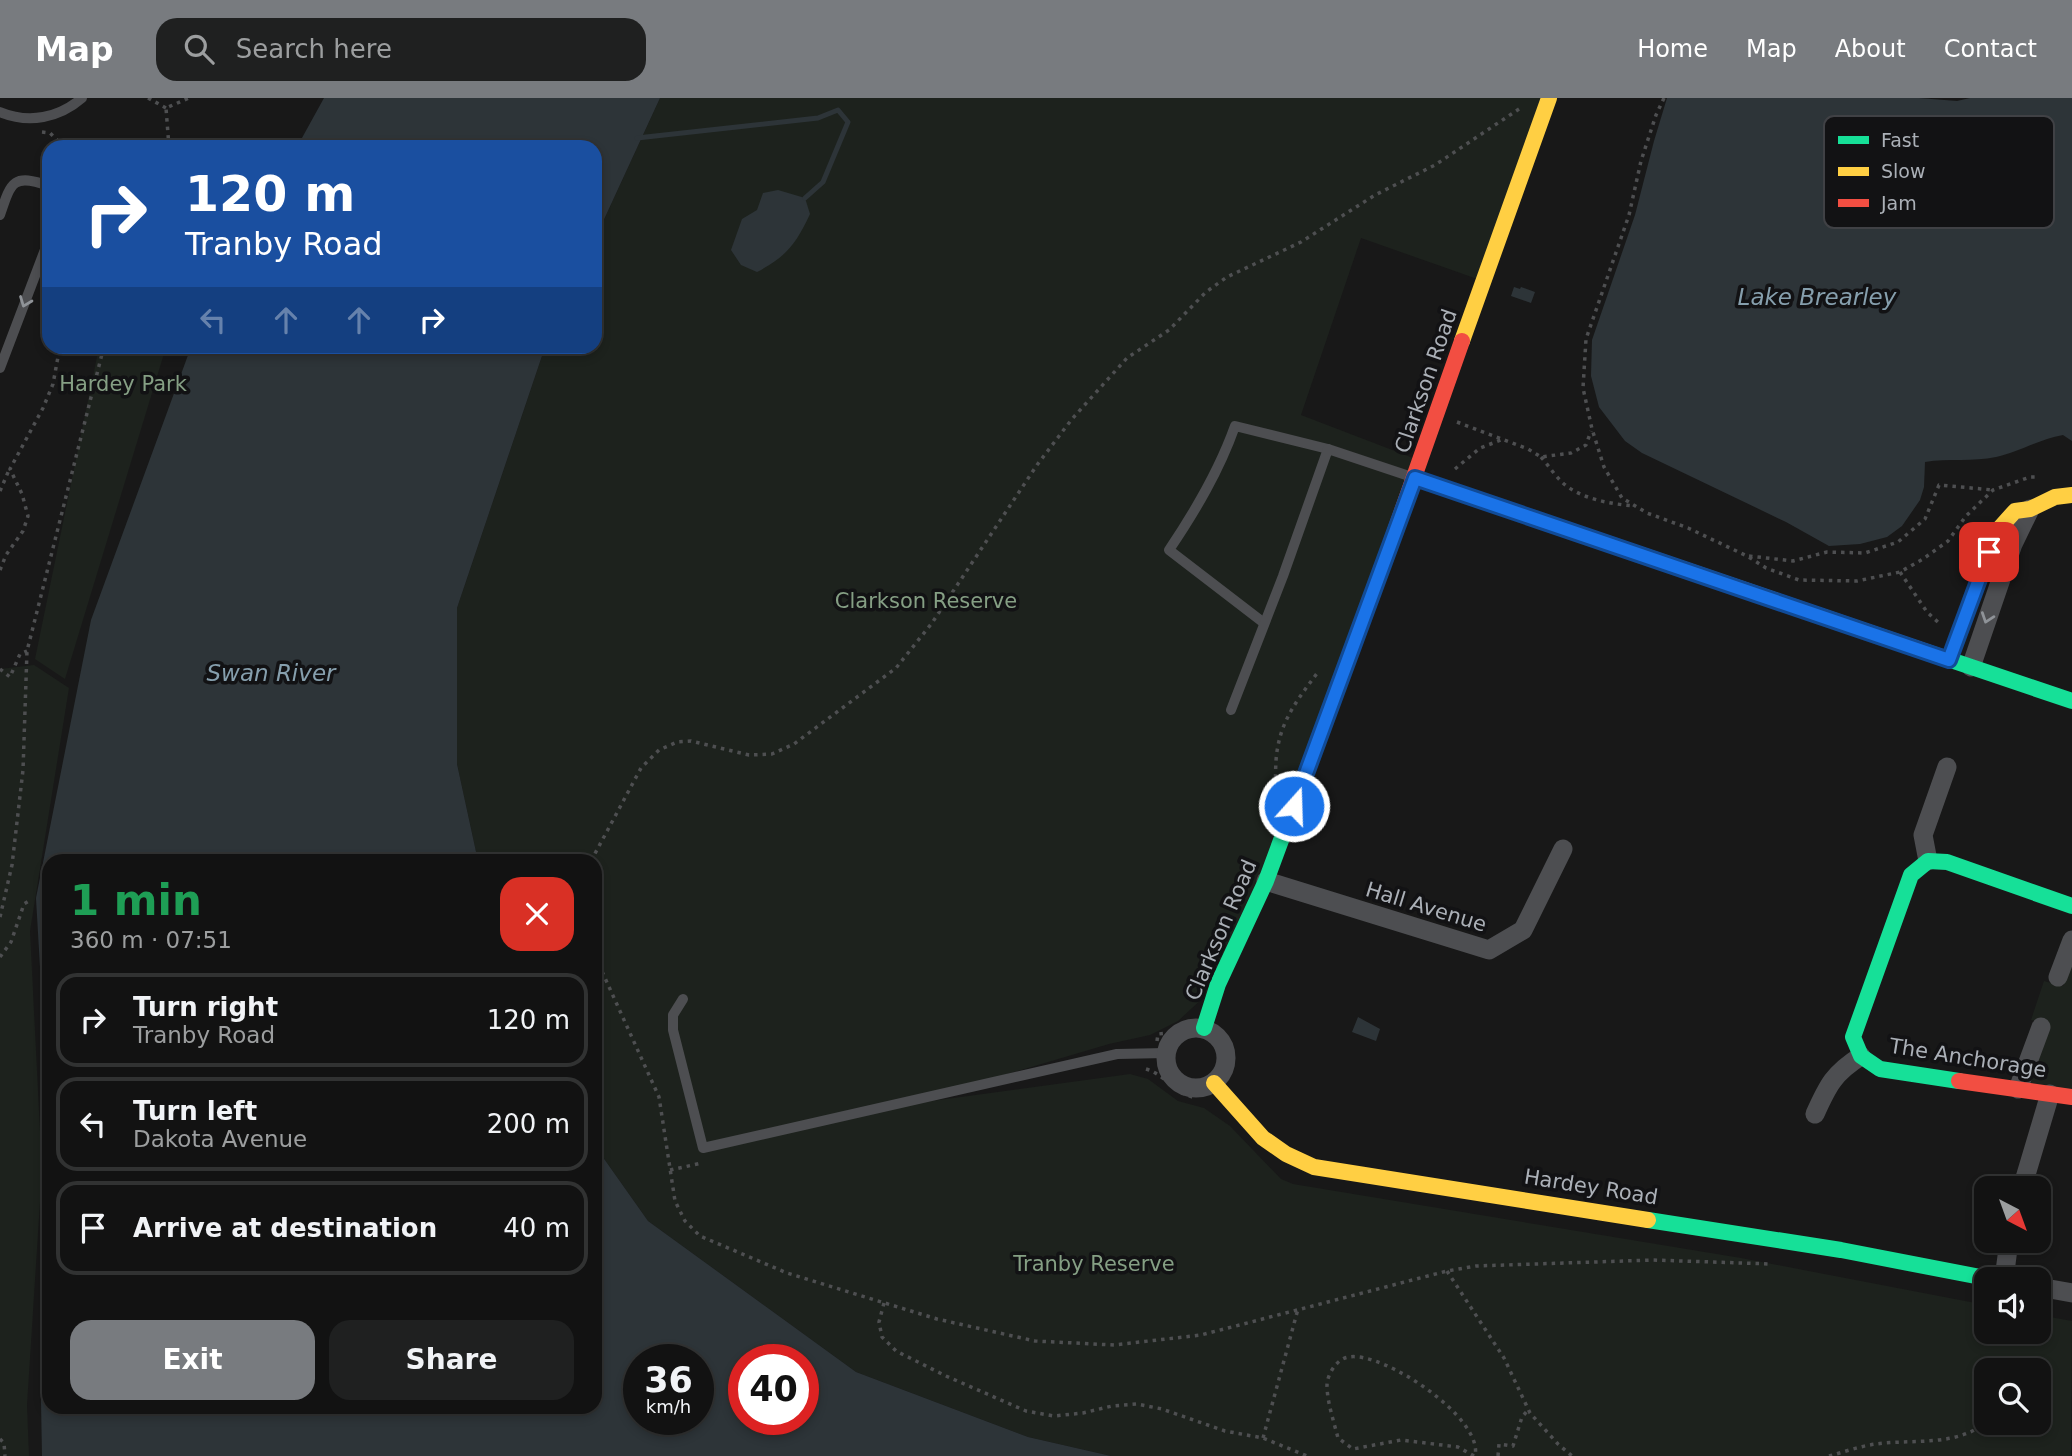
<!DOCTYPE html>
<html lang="en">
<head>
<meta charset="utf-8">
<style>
	:root { --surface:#121212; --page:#1f2020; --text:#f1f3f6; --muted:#9c9e9f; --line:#313232; --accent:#787b7f }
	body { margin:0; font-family:"DejaVu Sans",sans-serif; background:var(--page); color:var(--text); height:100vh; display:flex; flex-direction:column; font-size:26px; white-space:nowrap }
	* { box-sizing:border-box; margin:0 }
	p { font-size:23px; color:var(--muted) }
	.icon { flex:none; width:38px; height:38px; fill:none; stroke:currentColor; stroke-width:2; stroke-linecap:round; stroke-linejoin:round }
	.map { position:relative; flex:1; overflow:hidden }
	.sheet { position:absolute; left:42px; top:756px; width:560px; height:560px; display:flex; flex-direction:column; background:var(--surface); border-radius:21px; box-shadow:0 4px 10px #0003,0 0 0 2px var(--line) }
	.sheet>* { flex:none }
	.banner { position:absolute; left:42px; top:42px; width:560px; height:214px; border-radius:21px; box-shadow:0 4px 10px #0003,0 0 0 2px var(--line); background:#1a4fa0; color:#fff; overflow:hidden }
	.needle { width:46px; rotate:139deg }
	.tools { position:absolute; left:1974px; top:1078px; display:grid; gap:14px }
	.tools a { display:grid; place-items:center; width:77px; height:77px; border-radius:14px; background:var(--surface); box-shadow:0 4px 10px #0003,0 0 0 2px var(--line); font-size:35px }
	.speed { position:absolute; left:623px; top:1246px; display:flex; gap:14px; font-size:35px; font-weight:700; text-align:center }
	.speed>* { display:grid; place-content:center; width:91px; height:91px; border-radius:50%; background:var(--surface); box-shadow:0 4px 10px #0003,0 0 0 2px var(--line); line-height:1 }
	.speed small { font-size:18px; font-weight:400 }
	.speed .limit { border:10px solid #d22; background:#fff; color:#111 }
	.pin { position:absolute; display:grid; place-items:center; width:60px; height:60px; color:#fff; margin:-30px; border-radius:14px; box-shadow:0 4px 10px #0006 }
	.me { position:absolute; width:77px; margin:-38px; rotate:20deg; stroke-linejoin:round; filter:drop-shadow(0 0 5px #0008) }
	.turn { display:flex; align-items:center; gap:24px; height:147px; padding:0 28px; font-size:32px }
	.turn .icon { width:91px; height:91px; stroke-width:2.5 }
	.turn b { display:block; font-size:49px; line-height:60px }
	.lanes { display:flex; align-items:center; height:66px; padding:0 28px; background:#0003; justify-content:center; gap:35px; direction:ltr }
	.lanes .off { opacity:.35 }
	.round { display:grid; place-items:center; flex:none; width:74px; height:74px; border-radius:21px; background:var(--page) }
	.overview { display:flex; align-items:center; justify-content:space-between; height:119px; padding:0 28px }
	h1 { font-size:42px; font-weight:600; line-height:52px; color:#1e9e55 }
	.cta { display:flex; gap:14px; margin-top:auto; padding:14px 28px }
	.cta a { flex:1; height:80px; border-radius:21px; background:var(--accent); color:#fff; font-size:28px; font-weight:600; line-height:80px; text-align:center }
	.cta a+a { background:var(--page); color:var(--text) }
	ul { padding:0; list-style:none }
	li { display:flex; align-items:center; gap:21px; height:94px; margin:0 14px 10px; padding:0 14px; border:4px solid var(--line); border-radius:21px }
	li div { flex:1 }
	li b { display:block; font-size:26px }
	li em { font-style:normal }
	header { display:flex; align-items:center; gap:42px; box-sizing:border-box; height:98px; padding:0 35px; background:var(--accent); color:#fff }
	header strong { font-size:33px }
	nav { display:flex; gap:38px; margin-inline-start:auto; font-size:24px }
	.search { width:490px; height:63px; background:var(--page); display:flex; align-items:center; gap:18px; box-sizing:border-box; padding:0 24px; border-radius:21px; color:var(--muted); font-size:26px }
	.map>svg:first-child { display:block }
</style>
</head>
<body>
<header>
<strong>Map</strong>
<div class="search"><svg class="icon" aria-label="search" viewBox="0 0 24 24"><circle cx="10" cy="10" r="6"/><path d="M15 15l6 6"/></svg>Search here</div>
<nav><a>Home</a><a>Map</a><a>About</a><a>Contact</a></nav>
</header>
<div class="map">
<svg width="2072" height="1358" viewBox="0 0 2072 1358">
	<rect width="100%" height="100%" fill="#181818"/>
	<!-- green -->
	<g fill="#1d221d" fill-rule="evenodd">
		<path d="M660,0H1545L1483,183L1361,140L1301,317L1421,363L1218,886L1178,923L1150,937L1109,946L902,1007L1130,976L1148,981L1178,1003L1204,1010L1230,1028L1281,1081L1293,1086L1741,1160L1986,1207V1234H2039V1217L2072,1223L2071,1358H1111L1028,1339L856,1274L648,1123L595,1048V763H478L457,666V510L545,249L595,248V141ZM1986,1272H2039V1325H1986Z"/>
		<polygon points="99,249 166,249 65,581 35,561"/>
		<polygon points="34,567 69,590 30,833 42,1073 27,1307 29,1358 0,1358 0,571"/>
		<polygon points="2072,863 2072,994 2029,985 2048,926 2031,922 2044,883 2063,888"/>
	</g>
	<!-- water -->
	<g fill="#2d3438" fill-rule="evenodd">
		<polygon points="324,0 660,0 595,141 595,49 297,49"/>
		<path d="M1667,0H1919L1957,3L1970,0H2072V343L2063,337C2039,341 2020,354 1996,359C1973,364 1948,360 1925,364L1924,389L1920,402L1902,428L1887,439L1860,446L1829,448L1786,424L1642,355L1625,343L1599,309L1591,278L1592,242L1635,117L1654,43Z"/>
		<path d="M778,92L805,100L810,116C796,146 786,159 757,174L741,167L731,152L742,121L757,112L763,95Z"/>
		<polygon points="1514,189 1520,191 1521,189 1535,194 1531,205 1511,198"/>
		<polygon points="191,249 545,249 457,510 457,666 478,763 49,763 49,1025 36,800 91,522"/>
		<polygon points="1358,919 1380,931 1376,943 1352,934"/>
		<path d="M595,1048L648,1123L856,1274L1028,1339L1111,1358H42L41,1303L49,1122V1309H595ZM639,1262H698V1321H639ZM744,1262H803V1321H744Z"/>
	</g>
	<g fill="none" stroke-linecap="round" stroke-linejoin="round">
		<!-- stream -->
		<polyline stroke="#2d3438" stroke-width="5" points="637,40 818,20 838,12 848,24 823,84 805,100"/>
		<!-- path -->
		<g stroke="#4e4f51" stroke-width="3.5" stroke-dasharray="3.5 5" stroke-linecap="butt">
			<polyline points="148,0 166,10"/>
			<polyline points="1664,0 1656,17 1641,63 1629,117 1586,241 1583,290 1592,331 1604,369 1622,400 1647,415 1688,430 1747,458 1766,470 1799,482 1857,483 1900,474 1923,461 1948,443 1966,418 1993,392 2030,379 2037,379"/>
			<polyline points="42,34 50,35 64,49"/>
			<polyline points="169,49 166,10 189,0"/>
			<polyline points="1457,324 1528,351 1541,359 1571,355 1586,347 1591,333"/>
			<path d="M1541,359C1549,368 1555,378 1564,386C1582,401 1611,406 1634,408"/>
			<polyline points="1455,371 1480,350 1501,342"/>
			<polyline points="0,393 9,372"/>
			<polyline points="1749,458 1793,463 1827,454 1865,455 1898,444 1925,421 1939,387 1993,392"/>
			<polyline points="0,472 6,457 23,433 28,418 22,396 10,371 43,310 53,286 60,248"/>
			<polyline points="1900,474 1927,514 1940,526"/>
			<polyline points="0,571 10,579 20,556 27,553"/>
			<path d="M1275,688C1276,675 1275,661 1278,648C1283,619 1301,597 1318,574"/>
			<polyline points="591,763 641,670 659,652 677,644 691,643 749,657 772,656 794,646 896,570 932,525 1037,367 1072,321 1127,260 1169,232 1206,194 1227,179 1301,144 1375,97 1435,67 1519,11"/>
			<polyline points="0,819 12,767 23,672 27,553 104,248"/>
			<polyline points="595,858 659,999 675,1103 685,1123 700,1138 787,1175 937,1221 1035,1243 1114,1247 1201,1237 1447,1173 1476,1168 1653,1162 1771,1166"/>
			<polyline points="0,859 11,844 24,806 29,803"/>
			<polyline points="1157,943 1158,936 1169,935 1182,925"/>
			<path d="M1146,971C1166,977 1175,996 1196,1000"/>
			<polyline points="670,1072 702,1065"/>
			<polyline points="1447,1173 1504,1260 1530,1315 1558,1346 1572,1358"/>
			<polyline points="884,1205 879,1224 882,1239 896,1253 946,1278 1026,1313 1054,1318 1083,1315 1112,1308 1137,1306 1162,1311 1225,1333 1263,1340 1307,1358"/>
			<polyline points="1263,1340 1298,1211"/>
			<polyline points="0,1341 4,1345 5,1358"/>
			<path d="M1474,1358L1458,1349L1401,1342L1353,1351L1338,1340C1334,1324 1327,1304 1327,1287C1327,1277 1337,1260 1349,1259C1383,1253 1484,1320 1475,1358"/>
			<polyline points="1498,1358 1499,1346 1513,1348 1522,1319 1528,1312"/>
			<path d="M1829,1358C1844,1354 1860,1348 1876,1346C1912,1341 1957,1349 1986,1324"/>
		</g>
		<!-- lane -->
		<g stroke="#4d4e51" stroke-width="10">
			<path d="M0,14C29,26 59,20 82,0"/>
			<path d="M0,117C11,84 13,75 49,88"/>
			<polyline points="0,270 49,141"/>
			<path d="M1264,525L1169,452C1196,412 1219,373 1235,328L1328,351"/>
			<polyline points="1231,612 1283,478 1328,351 1412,379"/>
			<polyline points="683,901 673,917 673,932 703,1050 1117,956 1166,955"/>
		</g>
		<!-- street -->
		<g stroke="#4d4e51" stroke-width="19">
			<polyline points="1971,569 2013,446 2030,411"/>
			<polyline points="1928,763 1923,737 1947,669"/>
			<polyline points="1266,783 1489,852 1523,832 1563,751"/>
			<polyline points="2058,879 2072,842"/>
			<circle cx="1196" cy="960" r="30"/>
			<polyline points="2018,991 2041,929"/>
			<path d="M1815,1016C1828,987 1834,975 1861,958"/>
			<polyline points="2022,1090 2050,996"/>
			<polyline points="2004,1181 2009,1143"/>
			<polyline points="2039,1189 2072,1195"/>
		</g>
		<!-- fast -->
		<g stroke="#16e098" stroke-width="16">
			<polyline points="1927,554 2072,603"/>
			<polyline points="1204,930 1218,886 1266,783 1389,450"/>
			<polyline points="1959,983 1880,971 1861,958 1853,939 1911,777 1928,763 1947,764 2072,808"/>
			<polyline points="1648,1122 1841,1152 1991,1181"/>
		</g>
		<!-- slow -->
		<g stroke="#ffcf43" stroke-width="16">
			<polyline points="1462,243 1549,0"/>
			<polyline points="1415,380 1927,554"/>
			<polyline points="1949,562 1997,433 2015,413 2030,411 2055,399 2072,397"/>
			<polyline points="1214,985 1263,1040 1286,1056 1314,1069 1648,1122"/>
		</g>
		<!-- jam -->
		<g stroke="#f24e42" stroke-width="16">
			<polyline points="1389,450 1462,243"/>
			<polyline points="1959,983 2072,999"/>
		</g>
	</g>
	<!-- one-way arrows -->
	<defs><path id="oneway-chevron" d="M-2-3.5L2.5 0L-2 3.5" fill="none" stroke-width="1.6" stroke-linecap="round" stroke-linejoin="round" transform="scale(1.75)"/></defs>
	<g stroke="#8f9398">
		<use href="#oneway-chevron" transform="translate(25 204) rotate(111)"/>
		<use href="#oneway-chevron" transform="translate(1987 520) rotate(109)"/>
	</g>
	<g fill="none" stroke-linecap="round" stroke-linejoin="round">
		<!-- route casing -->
		<g stroke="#114b97" stroke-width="18">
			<polyline id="route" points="1294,708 1415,380 1949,562 1989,454"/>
		</g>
		<!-- route -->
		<use href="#route" stroke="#1a73e8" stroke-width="12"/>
	</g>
	<g text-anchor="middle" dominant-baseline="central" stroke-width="7" stroke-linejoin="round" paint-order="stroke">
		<!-- street labels -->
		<g font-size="21" fill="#abb0b7" stroke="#121214">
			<text transform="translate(1426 283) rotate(-71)">Clarkson Road</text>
			<text transform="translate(1426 809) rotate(17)">Hall Avenue</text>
			<text transform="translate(1221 832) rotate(-67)">Clarkson Road</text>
			<text transform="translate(1968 960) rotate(9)">The Anchorage</text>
			<text transform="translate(1591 1089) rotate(9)">Hardey Road</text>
		</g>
		<!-- park labels -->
		<g font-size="21" fill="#859f84" stroke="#121214">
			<text x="123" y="286">Hardey Park</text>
			<text x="926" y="503">Clarkson Reserve</text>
			<text x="1094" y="1166">Tranby Reserve</text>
		</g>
		<!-- water labels -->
		<g font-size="23" font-style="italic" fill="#869fad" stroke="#121214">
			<text x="1817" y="199">Lake Brearley</text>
			<text x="271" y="575">Swan River</text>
		</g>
	</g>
	<!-- legend -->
	<rect x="1824" y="18" width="230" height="112" rx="10" fill="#121214" stroke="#404145" stroke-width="2"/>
	<rect x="1838" y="38" width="31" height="8" fill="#16e098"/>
	<rect x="1838" y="69" width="31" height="9" fill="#ffcf43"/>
	<rect x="1838" y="101" width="31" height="8" fill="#f24e42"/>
	<g font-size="19" fill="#abb0b7">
		<text x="1881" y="49">Fast</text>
		<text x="1881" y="80">Slow</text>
		<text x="1881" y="112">Jam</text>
	</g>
</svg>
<div class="tools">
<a><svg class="needle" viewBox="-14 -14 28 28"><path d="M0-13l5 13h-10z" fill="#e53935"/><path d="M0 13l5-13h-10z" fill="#9c9e9f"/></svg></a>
<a><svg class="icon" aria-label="sound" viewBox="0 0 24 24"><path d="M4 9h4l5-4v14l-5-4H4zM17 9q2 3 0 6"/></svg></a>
<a><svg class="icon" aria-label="search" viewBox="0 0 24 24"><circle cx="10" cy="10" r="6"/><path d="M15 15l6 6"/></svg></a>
</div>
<div class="speed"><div>36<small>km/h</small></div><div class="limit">40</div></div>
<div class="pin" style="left:1989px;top:454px;background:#d93025"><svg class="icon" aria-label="arrive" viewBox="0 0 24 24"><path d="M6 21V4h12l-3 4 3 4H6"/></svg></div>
<svg class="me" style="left:1294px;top:708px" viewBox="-20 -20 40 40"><circle r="17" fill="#1a73e8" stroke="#fff" stroke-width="3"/><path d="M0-11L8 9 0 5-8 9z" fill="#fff"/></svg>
<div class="banner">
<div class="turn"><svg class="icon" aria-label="right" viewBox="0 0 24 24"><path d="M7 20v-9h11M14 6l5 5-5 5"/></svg><div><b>120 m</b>Tranby Road</div></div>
<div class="lanes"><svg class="icon off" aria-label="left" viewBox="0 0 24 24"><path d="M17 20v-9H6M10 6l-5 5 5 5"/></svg><svg class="icon off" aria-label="ahead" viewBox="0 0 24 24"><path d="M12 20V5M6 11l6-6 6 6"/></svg><svg class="icon off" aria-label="ahead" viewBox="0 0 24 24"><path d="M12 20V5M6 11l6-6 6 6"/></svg><svg class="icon" aria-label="right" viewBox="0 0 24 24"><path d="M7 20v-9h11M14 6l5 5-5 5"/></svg></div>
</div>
<section class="sheet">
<div class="overview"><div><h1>1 min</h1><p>360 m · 07:51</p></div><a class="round" style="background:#d93025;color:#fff"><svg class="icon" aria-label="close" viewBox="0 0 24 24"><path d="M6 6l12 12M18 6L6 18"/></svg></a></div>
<ul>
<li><svg class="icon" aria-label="right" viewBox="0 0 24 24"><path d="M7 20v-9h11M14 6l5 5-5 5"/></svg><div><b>Turn right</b><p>Tranby Road</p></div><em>120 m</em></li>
<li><svg class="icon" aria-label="left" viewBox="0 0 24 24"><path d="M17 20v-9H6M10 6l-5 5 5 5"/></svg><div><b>Turn left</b><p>Dakota Avenue</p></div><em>200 m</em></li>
<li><svg class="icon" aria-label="arrive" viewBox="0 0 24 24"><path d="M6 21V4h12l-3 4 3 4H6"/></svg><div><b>Arrive at destination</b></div><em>40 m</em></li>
</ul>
<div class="cta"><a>Exit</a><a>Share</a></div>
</section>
</div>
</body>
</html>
